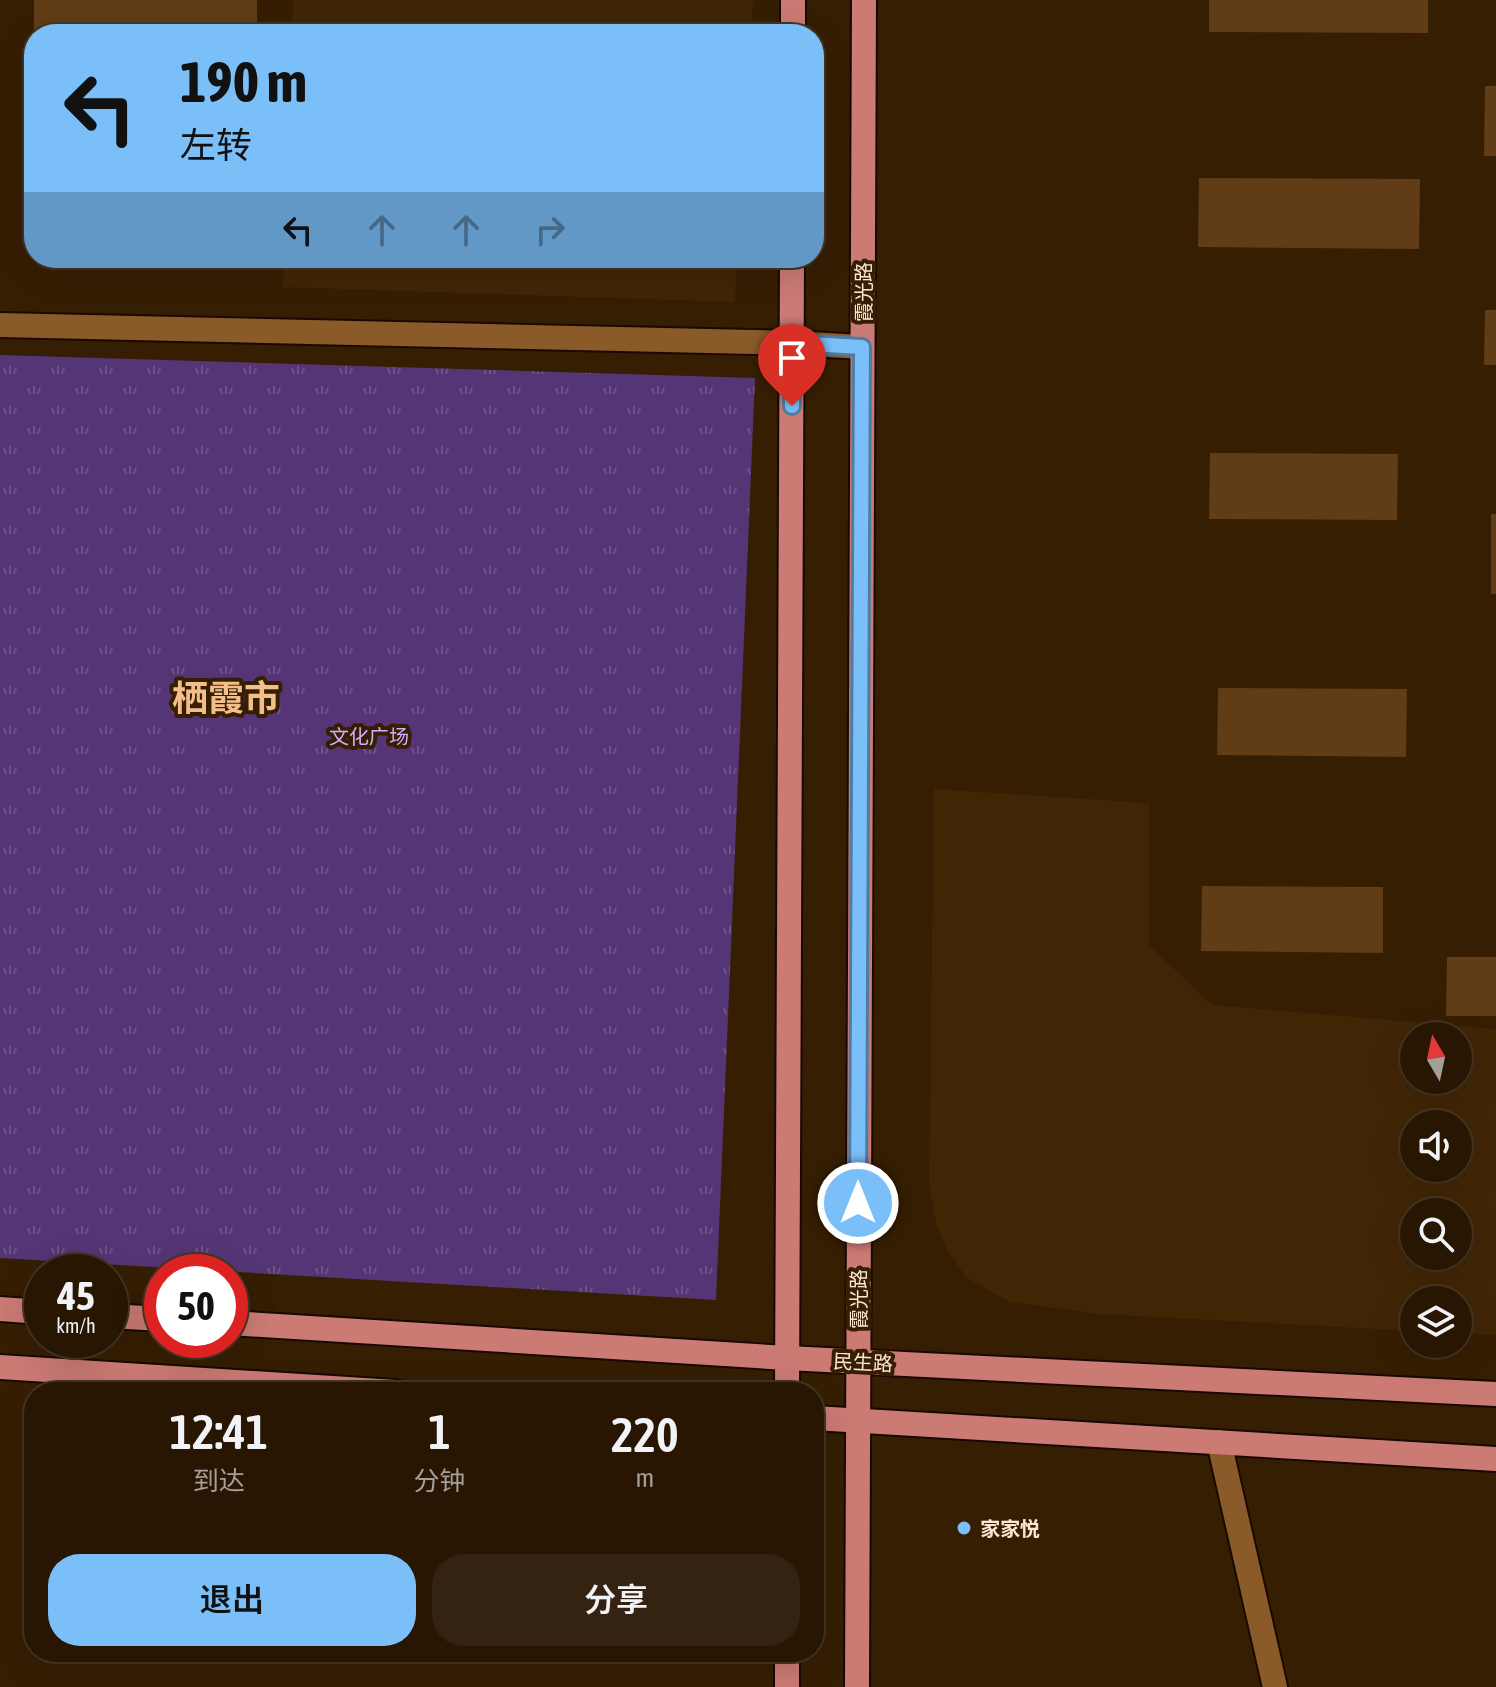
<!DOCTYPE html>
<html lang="zh">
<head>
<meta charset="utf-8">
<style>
	:root { --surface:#281602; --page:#342311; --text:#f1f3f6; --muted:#a59f99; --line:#443524; --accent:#7abff8 }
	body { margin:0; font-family:"Asap Condensed","Noto Sans SC",sans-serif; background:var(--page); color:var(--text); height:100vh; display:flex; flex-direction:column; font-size:30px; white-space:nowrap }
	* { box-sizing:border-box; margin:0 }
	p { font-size:26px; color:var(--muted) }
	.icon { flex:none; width:44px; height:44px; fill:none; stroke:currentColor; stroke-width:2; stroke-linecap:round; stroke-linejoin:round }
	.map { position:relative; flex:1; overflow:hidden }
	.panel { position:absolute; left:24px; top:1382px; width:800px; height:280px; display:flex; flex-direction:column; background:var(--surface); border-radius:32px; box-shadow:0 8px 32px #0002,0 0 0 2px var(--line) }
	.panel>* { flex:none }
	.top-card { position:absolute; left:24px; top:24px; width:800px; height:244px; border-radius:32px; box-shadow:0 8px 32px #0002,0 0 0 2px var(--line); background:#7abff8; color:#111; overflow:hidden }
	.needle { width:52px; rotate:351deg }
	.buttons { position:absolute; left:1400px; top:1022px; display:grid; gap:16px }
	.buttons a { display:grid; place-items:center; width:72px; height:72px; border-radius:50%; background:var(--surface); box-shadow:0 8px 32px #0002,0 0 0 2px var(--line); font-size:40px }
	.speed { position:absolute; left:24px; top:1254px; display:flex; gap:16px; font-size:40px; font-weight:700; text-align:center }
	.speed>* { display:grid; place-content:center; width:104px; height:104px; border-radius:50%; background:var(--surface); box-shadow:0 8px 32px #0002,0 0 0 2px var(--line); line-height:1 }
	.speed small { font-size:20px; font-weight:400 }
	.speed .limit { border:12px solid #d22; background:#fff; color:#111 }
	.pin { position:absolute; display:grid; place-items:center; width:68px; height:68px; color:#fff; margin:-82px -34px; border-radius:50% 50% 50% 0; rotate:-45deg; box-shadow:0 0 8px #0007 }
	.pin .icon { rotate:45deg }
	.me { position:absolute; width:88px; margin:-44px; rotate:0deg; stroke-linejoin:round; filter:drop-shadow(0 0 6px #0008) }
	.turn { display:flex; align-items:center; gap:28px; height:168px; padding:0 24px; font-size:36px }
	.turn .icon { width:104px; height:104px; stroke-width:2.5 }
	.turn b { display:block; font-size:56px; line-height:68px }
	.lanes { display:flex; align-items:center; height:76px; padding:0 24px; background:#0003; justify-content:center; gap:40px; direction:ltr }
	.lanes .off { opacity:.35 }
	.eta { display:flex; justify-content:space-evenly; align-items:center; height:136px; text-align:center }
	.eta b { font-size:48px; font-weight:600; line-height:56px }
	.action { display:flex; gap:16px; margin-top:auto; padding:16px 24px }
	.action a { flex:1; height:92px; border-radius:32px; background:var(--accent); color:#111; font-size:32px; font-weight:600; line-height:92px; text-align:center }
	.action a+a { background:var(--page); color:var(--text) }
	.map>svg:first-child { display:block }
</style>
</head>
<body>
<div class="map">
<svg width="1496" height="1687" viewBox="0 0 1496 1687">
	<defs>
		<pattern id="grass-tufts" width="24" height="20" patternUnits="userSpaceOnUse" patternTransform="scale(2)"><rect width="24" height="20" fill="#553575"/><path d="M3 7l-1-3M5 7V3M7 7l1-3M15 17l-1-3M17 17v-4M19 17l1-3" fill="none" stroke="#6e5288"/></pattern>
	</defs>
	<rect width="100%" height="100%" fill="#361e03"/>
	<!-- built -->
	<g fill="#412606" fill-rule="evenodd">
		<polygon points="293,0 753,0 751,34 292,34"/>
		<polygon points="284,258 737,258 735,302 283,287"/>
		<path d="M934,789L1149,803V945L1212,1005L1496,1029V1335L1458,1333V1300H1414V1331L1099,1314L1010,1302L967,1278L947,1250L936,1223L929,1182ZM1414,1036H1458V1080H1414ZM1414,1124H1458V1168H1414ZM1414,1212H1458V1256H1414Z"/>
	</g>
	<!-- grass -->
	<polygon fill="url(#grass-tufts)" points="0,355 755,378 716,1300 0,1258"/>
	<!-- building -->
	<g fill="#603d16">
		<rect x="34" y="0" width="223" height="34"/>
		<polygon points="1209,0 1428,0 1428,33 1209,32"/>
		<polygon points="1485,86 1496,86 1496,156 1484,156"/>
		<rect x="31" y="166" width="3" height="66"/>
		<polygon points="1199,178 1420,179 1419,249 1198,247"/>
		<polygon points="1485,310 1496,310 1496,365 1484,365"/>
		<polygon points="1210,453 1398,454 1397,520 1209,519"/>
		<rect x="1491" y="514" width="5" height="80"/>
		<polygon points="1218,688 1407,689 1406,757 1217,755"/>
		<polygon points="1202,886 1383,887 1383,953 1201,951"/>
		<polygon points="1447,957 1496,957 1496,1016 1446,1016"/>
	</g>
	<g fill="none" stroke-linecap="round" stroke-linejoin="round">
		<!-- minor casing -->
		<g stroke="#180a00" stroke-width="28">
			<g id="minor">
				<polyline points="0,325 792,343 862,347"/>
				<polyline points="1219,1442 1275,1687"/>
			</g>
		</g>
		<!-- major casing -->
		<g stroke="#180a00" stroke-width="28">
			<g id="major">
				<polyline points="793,34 793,0"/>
				<polyline points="0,1309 42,1312"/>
				<polyline points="110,1316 162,1319"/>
				<polyline points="230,1323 787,1358 1496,1394"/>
				<polyline points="0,1367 395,1392"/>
				<polyline points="787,1392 792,258"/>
				<polyline points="814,1418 1496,1459"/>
				<polyline points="787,1687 787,1652"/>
				<polyline points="857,1687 864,0"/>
			</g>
		</g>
		<!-- minor -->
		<use href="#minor" stroke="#8a5b28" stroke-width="24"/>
		<!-- major -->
		<use href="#major" stroke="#cb7a74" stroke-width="24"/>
	</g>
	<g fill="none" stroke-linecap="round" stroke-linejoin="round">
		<!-- route casing -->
		<g stroke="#4f7ca1" stroke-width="20">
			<polyline id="route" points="792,406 792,343 862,347 858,1203"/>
		</g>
		<!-- route -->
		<use href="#route" stroke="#7abff8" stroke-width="14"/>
	</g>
	<!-- markers -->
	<circle fill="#7abff8" stroke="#361e03" stroke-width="3" cx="964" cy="1528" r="8"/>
	<g text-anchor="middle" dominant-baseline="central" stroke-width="8" stroke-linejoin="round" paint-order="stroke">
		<!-- street labels -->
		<g font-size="20" fill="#fce6d2" stroke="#361e03">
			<text transform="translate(863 292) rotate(-90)">霞光路</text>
			<text transform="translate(858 1299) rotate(-90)">霞光路</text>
			<text transform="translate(863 1362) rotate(3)">民生路</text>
		</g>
		<!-- park labels -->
		<g font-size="20" fill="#d2acfe" stroke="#361e03">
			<text x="369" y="736">文化广场</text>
		</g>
		<!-- poi labels -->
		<g font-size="20" font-weight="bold" fill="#fce6d2" stroke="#361e03" text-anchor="start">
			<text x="980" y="1528">家家悦</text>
		</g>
		<!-- town labels -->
		<g font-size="36" font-weight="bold" fill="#f3be8b" stroke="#361e03">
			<text x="226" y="698">栖霞市</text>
		</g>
	</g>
</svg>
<div class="buttons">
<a><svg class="needle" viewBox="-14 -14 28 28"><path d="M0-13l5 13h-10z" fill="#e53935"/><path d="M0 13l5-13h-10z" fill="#a59f99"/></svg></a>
<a><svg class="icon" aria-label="sound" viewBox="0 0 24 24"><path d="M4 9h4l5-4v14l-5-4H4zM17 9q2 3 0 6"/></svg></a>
<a><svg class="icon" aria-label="search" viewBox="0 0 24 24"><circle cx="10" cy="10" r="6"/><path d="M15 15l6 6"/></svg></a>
<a><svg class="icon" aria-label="layers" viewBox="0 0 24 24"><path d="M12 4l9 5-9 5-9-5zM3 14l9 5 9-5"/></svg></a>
</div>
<div class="speed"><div>45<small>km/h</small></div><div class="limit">50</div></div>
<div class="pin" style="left:792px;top:406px;background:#d93025"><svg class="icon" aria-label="arrive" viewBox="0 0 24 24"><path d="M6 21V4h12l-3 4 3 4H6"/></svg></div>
<svg class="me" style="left:858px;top:1203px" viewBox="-20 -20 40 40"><circle r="17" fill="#7abff8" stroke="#fff" stroke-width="3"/><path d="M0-11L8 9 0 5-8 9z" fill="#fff"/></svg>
<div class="top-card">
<div class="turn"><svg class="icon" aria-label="left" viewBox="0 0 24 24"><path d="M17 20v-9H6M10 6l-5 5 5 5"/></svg><div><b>190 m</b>左转</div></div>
<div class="lanes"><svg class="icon" aria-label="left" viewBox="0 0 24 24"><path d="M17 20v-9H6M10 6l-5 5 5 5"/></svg><svg class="icon off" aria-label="ahead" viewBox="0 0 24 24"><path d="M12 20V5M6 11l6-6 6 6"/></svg><svg class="icon off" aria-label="ahead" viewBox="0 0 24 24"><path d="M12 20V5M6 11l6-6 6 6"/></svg><svg class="icon off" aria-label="right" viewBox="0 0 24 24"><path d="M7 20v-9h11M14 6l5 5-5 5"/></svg></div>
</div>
<section class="panel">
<div class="eta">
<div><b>12:41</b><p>到达</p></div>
<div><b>1</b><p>分钟</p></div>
<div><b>220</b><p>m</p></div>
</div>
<div class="action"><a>退出</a><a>分享</a></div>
</section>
</div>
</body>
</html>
